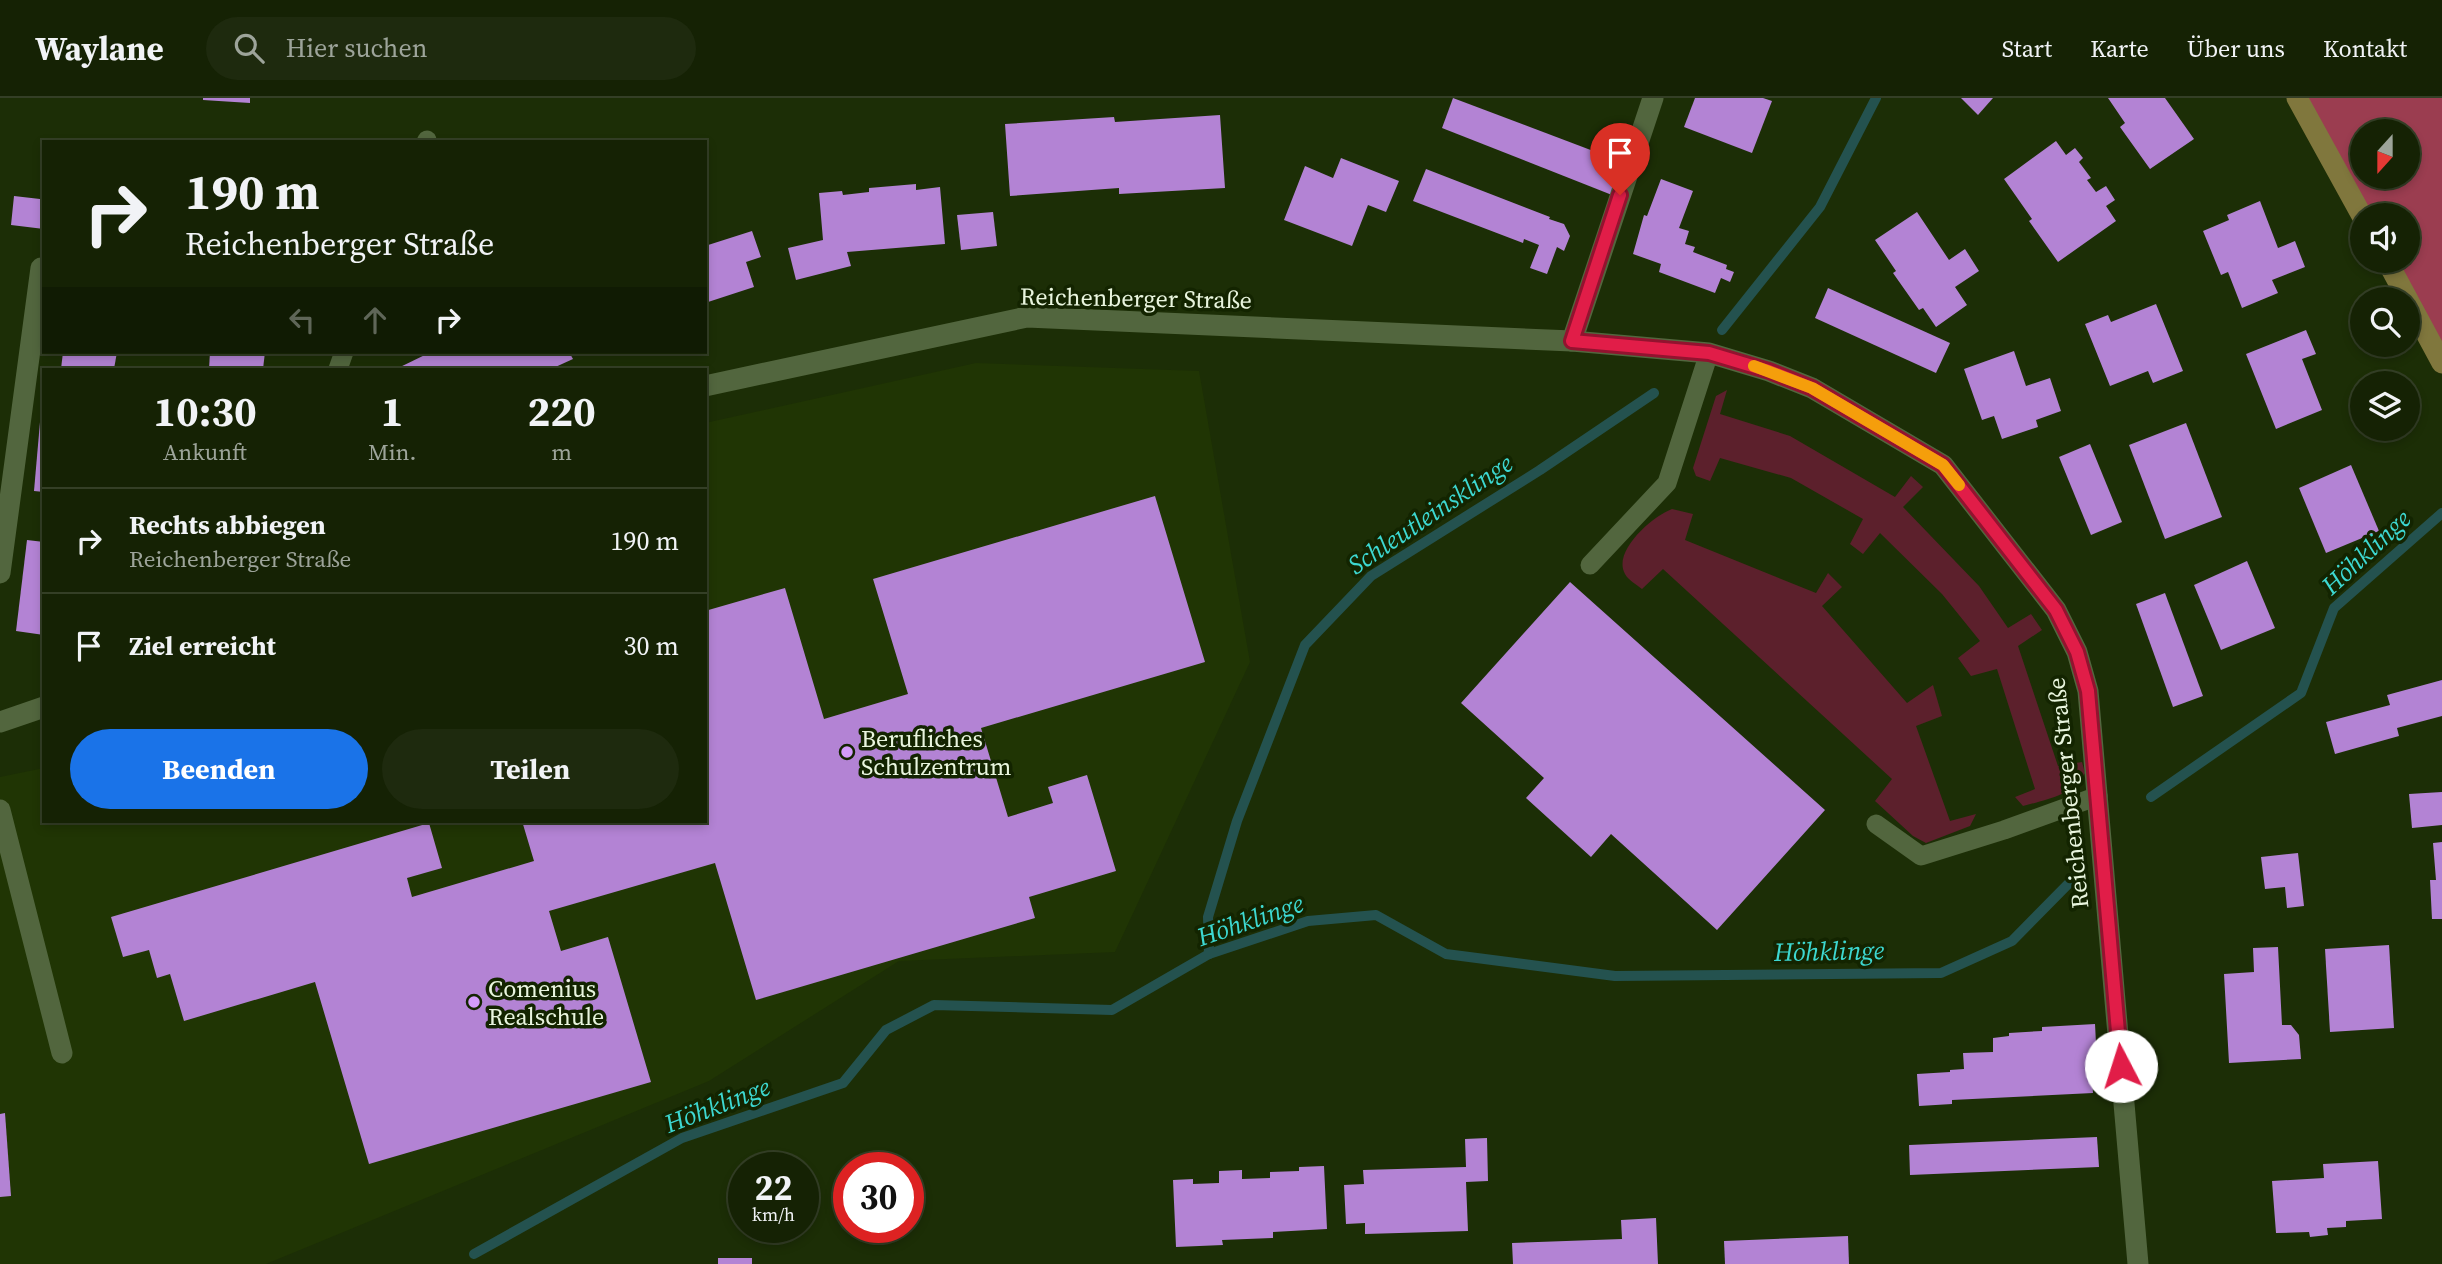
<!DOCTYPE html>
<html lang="de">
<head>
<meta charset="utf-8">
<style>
	:root { --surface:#152204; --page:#1e2a0e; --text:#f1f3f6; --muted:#9da49a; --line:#343f26; --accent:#1a73e8 }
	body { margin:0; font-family:"Source Serif 4",serif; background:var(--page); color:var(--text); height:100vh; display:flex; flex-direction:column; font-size:26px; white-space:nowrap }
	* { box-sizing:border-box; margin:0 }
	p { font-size:23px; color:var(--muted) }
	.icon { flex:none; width:38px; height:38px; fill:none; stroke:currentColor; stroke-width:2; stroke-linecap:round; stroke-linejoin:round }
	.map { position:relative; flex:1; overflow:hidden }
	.sheet { position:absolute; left:42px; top:270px; width:665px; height:455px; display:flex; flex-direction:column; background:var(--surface); border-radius:0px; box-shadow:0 4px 10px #0003,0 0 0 2px var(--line) }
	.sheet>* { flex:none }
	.hud { position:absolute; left:42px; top:42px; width:665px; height:214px; border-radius:0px; box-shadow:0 4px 10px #0003,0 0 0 2px var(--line); background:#152204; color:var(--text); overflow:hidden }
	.needle { width:46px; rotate:201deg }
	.buttons { position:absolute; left:2350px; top:21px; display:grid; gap:14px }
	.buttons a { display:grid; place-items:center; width:70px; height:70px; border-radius:50%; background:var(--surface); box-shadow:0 4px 10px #0003,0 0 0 2px var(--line); font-size:35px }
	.speed { position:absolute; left:728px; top:1054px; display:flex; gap:14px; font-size:35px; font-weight:700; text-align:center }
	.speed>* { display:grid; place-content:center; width:91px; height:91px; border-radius:50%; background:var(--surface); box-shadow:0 4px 10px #0003,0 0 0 2px var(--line); line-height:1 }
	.speed small { font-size:18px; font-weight:400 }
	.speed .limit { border:10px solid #d22; background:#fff; color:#111 }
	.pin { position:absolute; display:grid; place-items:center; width:60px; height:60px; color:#fff; margin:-72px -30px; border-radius:50% 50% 50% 0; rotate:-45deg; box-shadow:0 0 7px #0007 }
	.pin .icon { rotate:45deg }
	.me { position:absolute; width:77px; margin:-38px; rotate:355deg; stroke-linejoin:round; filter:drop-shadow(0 0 5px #0008) }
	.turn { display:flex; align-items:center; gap:24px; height:147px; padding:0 28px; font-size:32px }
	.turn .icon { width:91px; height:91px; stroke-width:2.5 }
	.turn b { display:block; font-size:49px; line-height:60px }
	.lanes { display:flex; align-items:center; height:66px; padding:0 28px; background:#0003; justify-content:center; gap:35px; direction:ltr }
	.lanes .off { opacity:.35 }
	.eta { display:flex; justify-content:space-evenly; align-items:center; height:119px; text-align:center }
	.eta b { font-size:42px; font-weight:700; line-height:49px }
	.action { display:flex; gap:14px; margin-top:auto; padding:14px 28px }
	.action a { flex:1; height:80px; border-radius:42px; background:var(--accent); color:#fff; font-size:28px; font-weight:700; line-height:80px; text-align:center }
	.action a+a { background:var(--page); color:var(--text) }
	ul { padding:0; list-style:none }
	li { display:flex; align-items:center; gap:21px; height:105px; padding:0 28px; border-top:2px solid var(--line) }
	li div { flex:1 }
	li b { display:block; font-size:26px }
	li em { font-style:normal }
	header { display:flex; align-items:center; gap:42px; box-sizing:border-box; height:98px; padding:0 35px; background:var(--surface); border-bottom:2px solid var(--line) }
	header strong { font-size:33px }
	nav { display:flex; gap:38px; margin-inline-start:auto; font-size:24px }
	.search { width:490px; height:63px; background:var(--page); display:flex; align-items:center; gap:18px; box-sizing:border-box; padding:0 24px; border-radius:38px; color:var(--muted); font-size:26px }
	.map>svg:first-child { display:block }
</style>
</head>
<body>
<header>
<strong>Waylane</strong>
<div class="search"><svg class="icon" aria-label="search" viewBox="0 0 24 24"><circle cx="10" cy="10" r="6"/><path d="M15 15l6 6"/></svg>Hier suchen</div>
<nav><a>Start</a><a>Karte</a><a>Über uns</a><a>Kontakt</a></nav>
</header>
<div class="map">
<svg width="2442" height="1166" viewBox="0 0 2442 1166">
	<rect width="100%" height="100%" fill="#1c2e06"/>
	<!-- built -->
	<polygon fill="#203504" points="976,265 1199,273 1250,564 1115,854 899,863 709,983 266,1166 0,1166 0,679 44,670 44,723 705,723 705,325"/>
	<!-- green -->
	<g fill="#5c202c">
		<path d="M1727,292L1720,316L1790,338L1895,399L1911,378L1923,389L1903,409L1979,488L2008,530L2031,516L2042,532L2018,548L2058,668L2082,664L2085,675C2074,697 2045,702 2023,708L2015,699L2035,691L1997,571L1971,578L1958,560L1980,543L1942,496L1880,435L1863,456L1850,446L1863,421L1791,380L1720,360L1710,383L1696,378L1693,370L1716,298Z"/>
		<path d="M1672,411L1693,416L1685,442L1816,495L1828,475L1842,489L1822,508L1907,605L1933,587L1942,618L1916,628L1950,723L1976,716L1970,728L1926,745L1913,738L1875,703L1892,681L1663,471L1642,491C1637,487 1628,482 1625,476C1612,453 1653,418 1672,411Z"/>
	</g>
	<!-- forest -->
	<path fill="#9b3d50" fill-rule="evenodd" d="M2297,0H2442V265L2387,163H2408V117H2362ZM2362,33H2408V79H2362Z"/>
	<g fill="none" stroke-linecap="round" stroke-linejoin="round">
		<!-- stream -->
		<g stroke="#24524f" stroke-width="10">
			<polyline points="1722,232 1820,109 1876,0"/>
			<polyline points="2151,699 2301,595 2334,510 2442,415"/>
			<polyline points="1209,856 1208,819 1237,723 1305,547 1371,478 1540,372 1654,295"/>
			<polyline points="474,1156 682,1040 843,985 886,932 934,907 1112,912 1209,856 1308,823 1376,817 1446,856 1615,878 1941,875 2012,843 2077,777"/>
		</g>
	</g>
	<!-- building -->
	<g fill="#b383d4">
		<polygon points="203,0 250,0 250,5 203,2"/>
		<polygon points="1453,0 1625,65 1612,97 1442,30"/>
		<polygon points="1695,0 1763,0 1772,3 1752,55 1684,29"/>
		<polygon points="1961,0 1993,0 1978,17"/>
		<polygon points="2108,0 2165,0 2194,41 2150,71 2120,29 2125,25"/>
		<polygon points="1220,17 1225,90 1119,96 1119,90 1010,98 1005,26 1114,19 1115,24"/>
		<polygon points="2056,43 2066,57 2075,50 2083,60 2079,64 2091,80 2087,82 2096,94 2106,88 2115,102 2106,108 2116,123 2058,164 2029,123 2032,121 2004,81"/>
		<polygon points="1341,60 1399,83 1386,114 1368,107 1352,148 1284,122 1305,68 1333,80"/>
		<polygon points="1426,71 1550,119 1549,121 1564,126 1570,138 1564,153 1557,149 1547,176 1530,170 1539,147 1524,141 1523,145 1413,103"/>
		<polygon points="1661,81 1693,93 1679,130 1689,133 1685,146 1695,149 1693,154 1727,167 1726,171 1734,174 1730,184 1721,180 1715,195 1659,174 1661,166 1633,156 1644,117 1647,118"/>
		<polygon points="42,83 44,131 11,127 14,98 40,101"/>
		<polygon points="916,86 916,92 940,89 945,146 847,154 851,168 796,182 788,150 823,142 819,95 842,93 843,97 869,94 869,90"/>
		<polygon points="2260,103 2278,150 2295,143 2305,169 2272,182 2278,195 2242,210 2228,174 2221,177 2203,133 2229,122 2227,117"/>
		<polygon points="993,114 997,148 961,152 957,117"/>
		<polygon points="1917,114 1949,162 1965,151 1979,173 1955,189 1967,207 1936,229 1923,210 1919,212 1893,175 1896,173 1875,142"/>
		<polygon points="752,133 761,159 746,164 754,189 705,205 705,148"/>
		<polygon points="1828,190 1950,245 1936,275 1815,220"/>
		<polygon points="2156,206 2183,273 2153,285 2148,273 2110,288 2085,226 2108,217 2111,224"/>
		<polygon points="2306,232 2316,256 2302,261 2322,312 2276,331 2246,256"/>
		<polygon points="2014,253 2026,288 2050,280 2061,313 2036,322 2038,329 2002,341 1994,318 1982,322 1964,271"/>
		<polygon points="63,254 117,254 114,271 61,271"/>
		<polygon points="210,254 265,254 263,271 209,271"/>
		<polygon points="431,254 569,254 573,261 551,271 396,271"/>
		<polygon points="40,324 44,324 44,394 34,393"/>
		<polygon points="2186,325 2222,419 2165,441 2129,347"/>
		<polygon points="2090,346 2122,424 2091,437 2059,359"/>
		<polygon points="2351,367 2379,433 2326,455 2299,390"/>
		<polygon points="1155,398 1205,564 981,630 1008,719 1053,705 1048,689 1087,677 1116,773 1029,799 1035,820 756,902 715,765 549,813 561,853 608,839 651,984 369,1066 315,884 184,923 170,876 157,880 149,852 123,859 111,819 429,725 442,770 407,780 412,799 534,763 522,723 705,723 705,513 785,490 824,621 908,596 873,481"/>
		<polygon points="27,442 44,444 44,537 16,533"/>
		<polygon points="2247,463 2275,530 2221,552 2194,487"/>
		<polygon points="1570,484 1825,712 1717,832 1611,736 1591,759 1526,700 1544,680 1461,605"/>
		<polygon points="2165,495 2203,598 2173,609 2136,506"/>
		<polygon points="2442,582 2442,618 2397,630 2399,638 2335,656 2326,624 2390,607 2387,597"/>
		<polygon points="2442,694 2442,727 2412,730 2409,696"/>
		<polygon points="2442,744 2442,821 2432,821 2430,782 2436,782 2433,745"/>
		<polygon points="2298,755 2304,808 2287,810 2285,789 2265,791 2261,759"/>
		<polygon points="2389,847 2394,930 2330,934 2325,851"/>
		<polygon points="2278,849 2282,927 2291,927 2299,937 2301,961 2229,965 2224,876 2254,874 2253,850"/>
		<polygon points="2095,926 2097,964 2091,965 2093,995 1952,1002 1952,1006 1919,1008 1917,976 1950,974 1950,972 1964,971 1963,955 1993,954 1993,940 2009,938 2009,935 2042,933 2042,929"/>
		<polygon points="5,1015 11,1098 0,1099 0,1016"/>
		<polygon points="2097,1039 2099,1069 1910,1077 1909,1047"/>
		<polygon points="1487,1040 1488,1083 1466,1084 1468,1133 1365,1136 1365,1125 1346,1126 1344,1087 1364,1086 1363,1072 1466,1069 1465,1041"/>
		<polygon points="2378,1063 2382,1121 2346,1123 2346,1129 2327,1130 2328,1137 2310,1139 2309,1134 2276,1135 2272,1083 2324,1080 2323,1066"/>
		<polygon points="1324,1068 1327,1131 1273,1134 1273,1140 1222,1142 1223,1147 1176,1149 1173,1082 1193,1081 1193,1086 1219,1085 1219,1073 1242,1072 1242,1081 1270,1080 1270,1074 1299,1073 1299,1069"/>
		<polygon points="1656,1120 1658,1166 1513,1166 1512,1145 1622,1141 1621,1122"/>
		<polygon points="1848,1138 1849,1166 1725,1166 1724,1143"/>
		<rect x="718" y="1160" width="34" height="6"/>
	</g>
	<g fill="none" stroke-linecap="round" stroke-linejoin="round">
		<!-- lane -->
		<g stroke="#52663e" stroke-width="19">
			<polyline points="426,44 427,42"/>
			<polyline points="338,271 344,254"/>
			<polyline points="1590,467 1667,385 1709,255"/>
			<polyline points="1876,726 1921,758 2004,732 2098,698"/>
		</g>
		<!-- street -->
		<g stroke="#52663e" stroke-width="21">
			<polyline points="1572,243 1653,0"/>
			<polyline points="705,288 1027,219 1572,243 1709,255 1769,273 1812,290 1943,367 2056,512 2077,554 2088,593 2138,1166"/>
			<polyline points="0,475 41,170"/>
			<polyline points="0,624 44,609"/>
			<polyline points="0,712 62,955"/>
		</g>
		<!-- secondary -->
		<g stroke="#80773d" stroke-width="21">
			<polyline points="2297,0 2362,118"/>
			<polyline points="2387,163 2442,265"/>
		</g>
	</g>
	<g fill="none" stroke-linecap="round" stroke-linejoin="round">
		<!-- route casing -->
		<g stroke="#92132f" stroke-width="18">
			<polyline id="route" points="1620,97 1572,243 1709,255 1769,273 1812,290 1943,367 2056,512 2077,554 2088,593 2121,968"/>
		</g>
		<!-- route -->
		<use href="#route" stroke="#e11d48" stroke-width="12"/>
		<!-- slow -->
		<polyline stroke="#f59e0b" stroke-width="12" points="1754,268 1812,290 1943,367 1959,387"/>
	</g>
	<!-- markers -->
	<g fill="#d49cfb" stroke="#132400" stroke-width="2.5">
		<circle cx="847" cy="654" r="7"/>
		<circle cx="474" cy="904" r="7"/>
	</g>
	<g text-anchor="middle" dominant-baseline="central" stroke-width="7" stroke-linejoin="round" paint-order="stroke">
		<!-- street labels -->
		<g font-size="24" fill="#e9f5de" stroke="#132400">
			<text transform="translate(1136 200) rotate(1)">Reichenberger Straße</text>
			<text transform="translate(2068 695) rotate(-96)">Reichenberger Straße</text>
		</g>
		<!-- poi labels -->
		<g font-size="24" fill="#e9f5de" stroke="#132400" text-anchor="start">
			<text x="861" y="640">Berufliches<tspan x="861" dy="28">Schulzentrum</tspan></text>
			<text x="488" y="890">Comenius<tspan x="488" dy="28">Realschule</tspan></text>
		</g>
		<!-- water labels -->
		<g font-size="26" font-style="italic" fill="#3dd8d1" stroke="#132400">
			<text transform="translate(1430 416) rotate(-34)">Schleutleinsklinge</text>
			<text transform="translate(2366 454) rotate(-43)">Höhklinge</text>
			<text transform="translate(1250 822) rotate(-19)">Höhklinge</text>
			<text transform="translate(1829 853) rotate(-1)">Höhklinge</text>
			<text transform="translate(717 1007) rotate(-21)">Höhklinge</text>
		</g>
	</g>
</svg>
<div class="buttons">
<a><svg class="needle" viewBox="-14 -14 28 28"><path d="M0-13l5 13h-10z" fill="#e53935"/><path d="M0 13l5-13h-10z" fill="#9da49a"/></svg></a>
<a><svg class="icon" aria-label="sound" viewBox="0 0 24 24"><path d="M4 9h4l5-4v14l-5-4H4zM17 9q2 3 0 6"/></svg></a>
<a><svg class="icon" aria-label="search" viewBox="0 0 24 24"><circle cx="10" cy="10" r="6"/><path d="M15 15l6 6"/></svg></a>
<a><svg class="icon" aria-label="layers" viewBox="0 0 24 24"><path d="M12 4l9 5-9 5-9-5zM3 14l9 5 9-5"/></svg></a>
</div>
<div class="speed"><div>22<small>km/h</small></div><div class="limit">30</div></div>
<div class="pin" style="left:1620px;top:97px;background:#d93025"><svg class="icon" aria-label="arrive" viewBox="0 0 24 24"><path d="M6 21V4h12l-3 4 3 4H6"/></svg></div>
<svg class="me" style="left:2121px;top:968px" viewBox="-20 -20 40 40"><circle r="19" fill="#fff"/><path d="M0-13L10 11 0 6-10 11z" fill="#e11d48"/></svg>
<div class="hud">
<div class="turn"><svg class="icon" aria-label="right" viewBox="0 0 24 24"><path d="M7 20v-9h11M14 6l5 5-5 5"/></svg><div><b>190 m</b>Reichenberger Straße</div></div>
<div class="lanes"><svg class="icon off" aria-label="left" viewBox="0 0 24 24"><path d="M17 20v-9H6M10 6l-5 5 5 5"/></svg><svg class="icon off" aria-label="ahead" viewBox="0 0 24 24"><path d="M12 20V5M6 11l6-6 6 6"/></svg><svg class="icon" aria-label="right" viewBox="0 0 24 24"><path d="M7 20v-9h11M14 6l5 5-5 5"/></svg></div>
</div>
<section class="sheet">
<div class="eta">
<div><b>10:30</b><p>Ankunft</p></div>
<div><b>1</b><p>Min.</p></div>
<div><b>220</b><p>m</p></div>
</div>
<ul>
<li><svg class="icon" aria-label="right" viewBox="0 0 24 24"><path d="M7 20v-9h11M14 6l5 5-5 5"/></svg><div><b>Rechts abbiegen</b><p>Reichenberger Straße</p></div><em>190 m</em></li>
<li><svg class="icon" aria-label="arrive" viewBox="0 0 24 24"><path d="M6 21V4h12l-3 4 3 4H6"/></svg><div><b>Ziel erreicht</b></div><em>30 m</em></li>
</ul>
<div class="action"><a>Beenden</a><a>Teilen</a></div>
</section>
</div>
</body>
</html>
